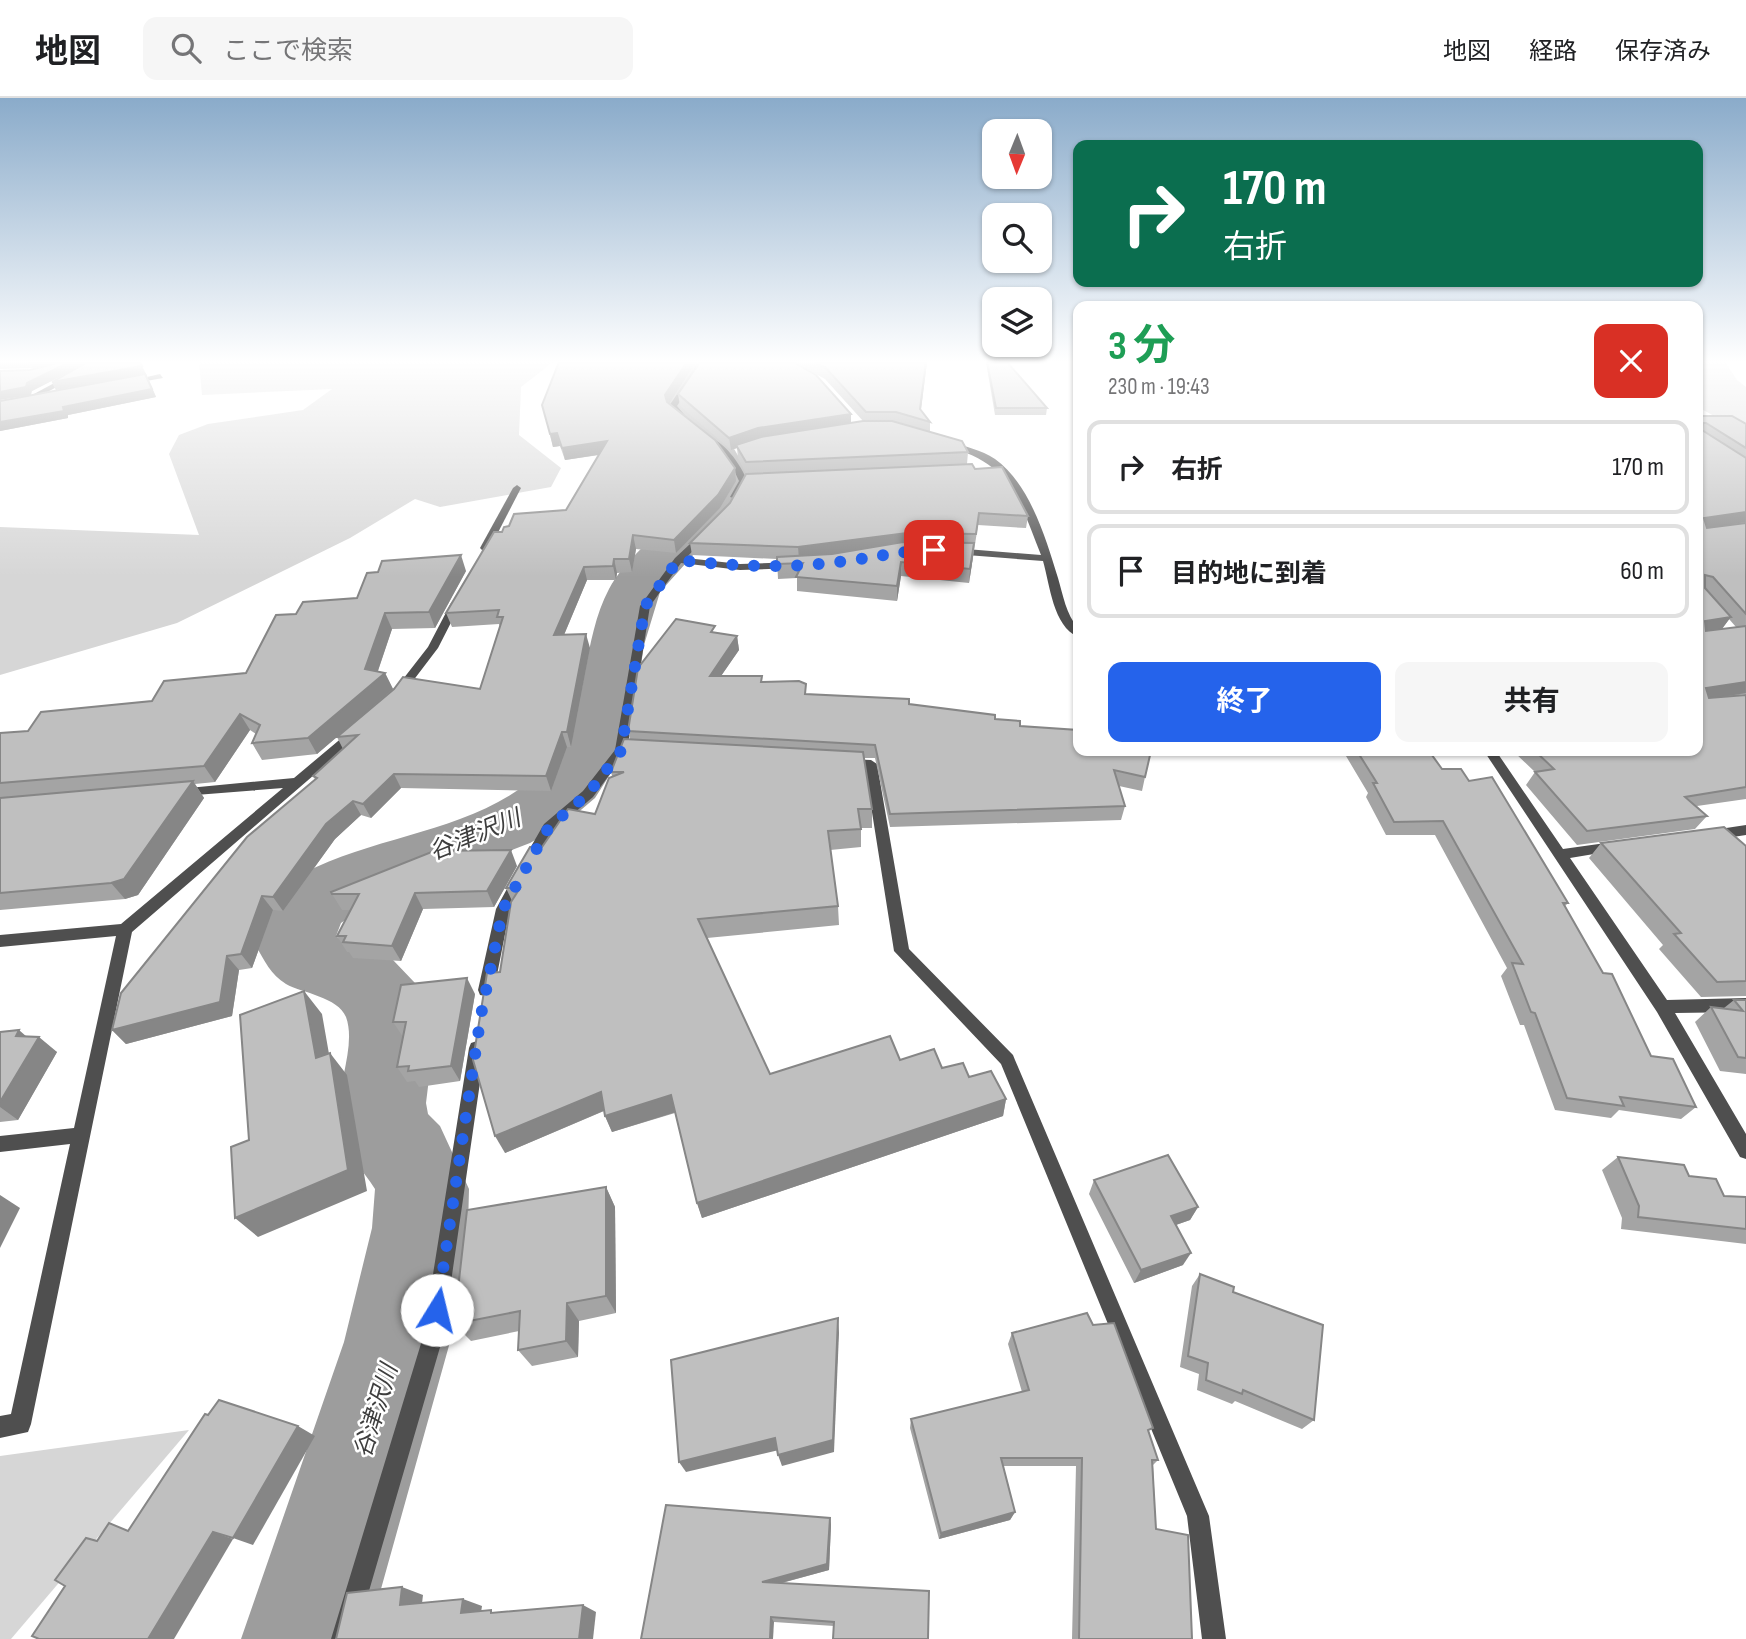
<!DOCTYPE html>
<html lang="ja">
<head>
<meta charset="utf-8">
<style>
	:root { --surface:#fff; --page:#f6f6f6; --text:#202124; --muted:#757577; --line:#e0e0e0; --accent:#2563eb }
	body { margin:0; font-family:"Sofia Sans Condensed","Noto Sans JP",sans-serif; background:var(--page); color:var(--text); height:100vh; display:flex; flex-direction:column; font-size:26px; white-space:nowrap }
	* { box-sizing:border-box; margin:0 }
	p { font-size:23px; color:var(--muted) }
	.icon { flex:none; width:38px; height:38px; fill:none; stroke:currentColor; stroke-width:2; stroke-linecap:round; stroke-linejoin:round }
	.map { position:relative; flex:1; overflow:hidden }
	.details { position:absolute; left:1073px; top:203px; width:630px; height:455px; display:flex; flex-direction:column; background:var(--surface); border-radius:14px; box-shadow:0 2px 5px #0004 }
	.details>* { flex:none }
	.guide { position:absolute; left:1073px; top:42px; width:630px; height:147px; border-radius:14px; box-shadow:0 2px 5px #0004; background:#0b6e4f; color:#fff; overflow:hidden }
	.needle { width:46px; rotate:181deg }
	.buttons { position:absolute; left:982px; top:21px; display:grid; gap:14px }
	.buttons a { display:grid; place-items:center; width:70px; height:70px; border-radius:14px; background:var(--surface); box-shadow:0 2px 5px #0004; font-size:35px }
	.pin { position:absolute; display:grid; place-items:center; width:60px; height:60px; color:#fff; margin:-30px; border-radius:14px; box-shadow:0 4px 10px #0006 }
	.me { position:absolute; width:77px; margin:-38px; rotate:9deg; stroke-linejoin:round; filter:drop-shadow(0 0 5px #0008) }
	.turn { display:flex; align-items:center; gap:24px; height:147px; padding:0 35px; font-size:32px }
	.turn .icon { width:91px; height:91px; stroke-width:2.5 }
	.turn b { display:block; font-size:49px; line-height:60px }
	.round { display:grid; place-items:center; flex:none; width:74px; height:74px; border-radius:14px; background:var(--page) }
	.head { display:flex; align-items:center; justify-content:space-between; height:119px; padding:0 35px }
	h1 { font-size:42px; font-weight:700; line-height:52px; color:#1e9e55 }
	.primary-button { display:flex; gap:14px; margin-top:auto; padding:14px 35px }
	.primary-button a { flex:1; height:80px; border-radius:14px; background:var(--accent); color:#fff; font-size:28px; font-weight:700; line-height:80px; text-align:center }
	.primary-button a+a { background:var(--page); color:var(--text) }
	ul { padding:0; list-style:none }
	li { display:flex; align-items:center; gap:21px; height:94px; margin:0 14px 10px; padding:0 21px; border:4px solid var(--line); border-radius:14px }
	li div { flex:1 }
	li b { display:block; font-size:26px }
	li em { font-style:normal }
	header { display:flex; align-items:center; gap:42px; box-sizing:border-box; height:98px; padding:0 35px; background:var(--surface); border-bottom:2px solid var(--line) }
	header strong { font-size:33px }
	nav { display:flex; gap:38px; margin-inline-start:auto; font-size:24px }
	.search { width:490px; height:63px; background:var(--page); display:flex; align-items:center; gap:18px; box-sizing:border-box; padding:0 24px; border-radius:14px; color:var(--muted); font-size:26px }
	.map>svg:first-child { display:block }
</style>
</head>
<body>
<header>
<strong>地図</strong>
<div class="search"><svg class="icon" aria-label="search" viewBox="0 0 24 24"><circle cx="10" cy="10" r="6"/><path d="M15 15l6 6"/></svg>ここで検索</div>
<nav><a>地図</a><a>経路</a><a>保存済み</a></nav>
</header>
<div class="map">
<svg width="1746" height="1541" viewBox="0 0 1746 1541">
	<rect width="100%" height="100%" fill="#fff"/>
	<!-- green -->
	<g fill="#d6d6d6">
		<polygon points="199,264 553,264 521,289 519,337 561,370 551,389 440,409 415,401 350,440 177,525 0,577 0,429 199,437 169,356 179,337 208,326 303,312 332,291 202,297"/>
		<polygon points="1698,264 1725,264 1737,282 1746,289 1746,336 1698,309"/>
		<polygon points="189,1332 11,1541 0,1541 0,1358"/>
	</g>
	<g fill="none" stroke-linecap="round" stroke-linejoin="round">
		<!-- river -->
		<path fill="#9d9d9d" fill-rule="evenodd" d="M674,264H711L686,297L683,309L733,349L751,380L729,417L660,494L644,547L631,633L621,659L595,700L568,723L530,745L364,809L341,825L336,838L340,841L393,862L415,885L427,909L432,956L426,1005L428,1016L440,1028L469,1091L468,1130L450,1244L367,1541H241L344,1244L372,1130L375,1091C363,1072 348,1058 341,1036C330,999 358,952 346,919C338,899 302,895 286,886C271,877 264,862 256,848C265,819 278,791 304,775C373,739 457,735 521,690C536,680 551,668 560,654C588,609 582,542 609,491C629,453 681,421 707,380L699,364L643,312L648,296Z"/>
		<!-- minor -->
		<g fill="#4f4f4f" fill-rule="evenodd">
			<polygon points="93,264 101,264 28,305 21,303"/>
			<polygon points="699,264 706,264 677,308 688,321 681,323 669,308"/>
			<polygon points="160,276 163,280 129,286 125,284"/>
			<path d="M705,339C722,339 742,368 747,383L737,401L730,399L739,383L731,366L705,343Z"/>
			<path d="M949,344C965,348 981,352 995,361C1030,386 1046,441 1058,480C1063,497 1066,516 1078,530V539C1053,528 1050,487 1043,463L954,456L949,453L954,450L1041,457C1018,399 1011,366 946,348V344Z"/>
			<polygon points="517,387 521,390 490,450 482,452 480,450 513,390"/>
			<polygon points="704,433 709,436 686,460 740,466 795,464 800,467 795,470 740,472 681,465 650,508 627,653 593,699 554,732 534,768 524,768 522,764 544,726 583,693 615,652 640,508 675,460"/>
			<polygon points="456,502 461,505 438,550 403,596 395,596 393,594 428,549 451,505"/>
			<polygon points="354,632 358,633 360,636 358,639 132,834 31,1326 28,1334 0,1340 0,1318 11,1316 70,1046 0,1054 0,1038 74,1030 116,838 0,849 0,837 121,826 283,690 183,698 177,694 178,691 294,680 350,633"/>
			<polygon points="1484,653 1496,653 1563,751 1613,744 1618,746 1620,749 1618,752 1570,760 1667,902 1746,900 1746,914 1675,915 1746,1036 1746,1061 1740,1059 1657,914"/>
			<polygon points="845,661 871,662 877,666 909,851 1013,957 1015,962 1209,1418 1226,1541 1202,1541 1187,1418 1001,966 894,853 865,670 841,668 839,665"/>
			<polygon points="1746,727 1746,737 1713,742 1706,737 1713,732"/>
			<polygon points="519,777 526,782 510,811 494,892 492,897 486,898 480,897 478,892 496,811 514,778"/>
			<polygon points="477,943 483,945 485,950 443,1239 355,1541 331,1541 423,1239 469,950 471,945"/>
		</g>
	</g>
	<!-- wall -->
	<g fill="#a4a4a4" fill-rule="evenodd">
		<polygon points="0,264 70,264 146,276 156,299 68,317 68,320 0,333 0,303 139,277 56,292 52,284 80,268 32,293 30,272 55,265 34,270 0,271"/>
		<polygon points="559,264 696,264 669,305 735,370 736,383 720,410 676,455 636,451 632,474 617,475 616,482 587,482 564,537 590,550 571,649 567,649 551,693 401,690 371,720 361,717 335,741 283,813 273,812 252,870 239,872 232,918 126,946 112,932 315,681 313,678 343,651 337,639 480,591 500,529 499,526 452,529 446,515 502,434 509,428 566,412 599,357 565,362 560,348 553,349 542,307"/>
		<polygon points="794,264 927,264 921,312 930,324 930,334 968,354 967,366 975,371 1028,418 1026,430 978,427 969,485 901,478 897,503 797,493 797,480 778,481 777,461 692,457 690,445 730,405 746,376 738,360 737,350 731,352 680,308 678,296 851,316 851,325 863,323 825,281"/>
		<polygon points="986,264 1007,264 1047,310 1046,317 995,317"/>
		<path d="M1698,318L1746,326V596L1724,599L1746,597V701L1697,708L1707,718L1695,731L1577,747L1526,687L1535,674L1513,653H1698ZM1729,521L1736,529L1722,531Z"/>
		<polygon points="466,473 435,530 392,531 378,573 385,575 393,591 317,656 262,662 252,645 256,636 250,632 215,684 195,686 204,700 138,797 125,801 0,812 0,635 28,633 152,603 246,575 296,516"/>
		<polygon points="716,535 737,538 739,552 721,578 762,578 762,584 806,586 806,596 909,606 995,621 1020,628 1145,679 1142,693 1119,688 1125,708 1121,722 890,729 875,660 864,660 872,711 872,730 861,730 861,749 830,752 838,808 839,827 707,840 770,976 900,962 942,970 969,979 1006,1001 1003,1018 702,1120 697,1105 675,1015 612,1034 605,1018 604,1013 505,1055 500,874 512,803 506,790 542,749 595,716 612,678 611,674 630,641 628,633"/>
		<polygon points="1343,653 1429,653 1442,671 1469,683 1568,805 1565,808 1651,958 1696,1009 1681,1021 1619,1012 1611,1020 1555,1012 1524,927 1520,927 1501,878 1507,870 1435,737 1386,737 1366,699 1368,695"/>
		<polygon points="1601,745 1746,748 1746,898 1701,899 1659,851 1663,847 1589,760"/>
		<polygon points="517,768 494,809 423,811 401,863 353,860 349,854 347,854 337,838 350,812 342,812 332,796"/>
		<polygon points="475,896 460,983 419,989 415,983 407,984 397,969 403,939 393,924"/>
		<polygon points="1734,902 1746,902 1746,976 1720,973 1695,924 1711,909 1724,910"/>
		<polygon points="0,934 26,938 57,954 18,1022 0,1024"/>
		<polygon points="1618,1059 1689,1078 1724,1098 1746,1099 1746,1146 1621,1131 1622,1120 1602,1072"/>
		<polygon points="1094,1082 1198,1109 1190,1122 1176,1127 1183,1167 1134,1185 1089,1096"/>
		<polygon points="606,1089 615,1109 616,1215 579,1223 578,1259 532,1268 518,1252 519,1233 471,1243 454,1226"/>
		<polygon points="1200,1176 1233,1194 1314,1322 1302,1331 1235,1303 1232,1306 1197,1292 1199,1276 1180,1269 1192,1188"/>
		<polygon points="1012,1235 1149,1334 1158,1362 1153,1367 1156,1431 1192,1541 1072,1541 1076,1368 1003,1368 1015,1414 1010,1422 939,1441 910,1330 911,1321 1022,1294 1008,1246"/>
		<polygon points="830,1420 831,1427 829,1472 782,1485 928,1541 834,1528 774,1524 641,1541"/>
	</g>
	<!-- shaded-wall -->
	<g fill="#868686">
		<polygon points="29,264 61,264 34,270"/>
		<polygon points="70,264 89,264 32,293 31,297 0,302 0,294"/>
		<polygon points="140,264 146,276 56,292 52,284"/>
		<polygon points="687,264 696,264 667,309 665,297"/>
		<polygon points="926,264 927,264 919,323 920,311"/>
		<polygon points="146,276 156,299 68,317 68,320 0,333 0,324 63,309"/>
		<polygon points="851,316 851,328 736,347 737,350 731,352 729,340 758,330"/>
		<polygon points="557,335 560,348 553,349 550,336"/>
		<polygon points="607,343 610,355 565,362 562,350"/>
		<polygon points="735,370 736,383 720,410 676,455 674,442"/>
		<polygon points="1746,414 1746,424 1698,432 1704,420"/>
		<polygon points="907,435 906,447 799,461 798,449"/>
		<polygon points="633,437 636,451 632,474 629,461"/>
		<polygon points="974,445 973,459 969,485 970,471"/>
		<polygon points="461,457 466,473 435,530 429,514"/>
		<polygon points="614,461 617,475 616,482 613,468"/>
		<polygon points="901,464 901,478 897,503 897,488"/>
		<polygon points="584,469 587,482 558,551 554,537"/>
		<polygon points="385,515 392,531 374,584 385,575 393,591 317,656 308,640 365,571"/>
		<polygon points="1731,519 1721,532 1698,536 1705,523"/>
		<polygon points="586,536 590,550 571,649 567,634"/>
		<polygon points="737,538 739,552 712,591 710,578"/>
		<polygon points="1746,584 1746,595 1698,603 1706,590"/>
		<polygon points="240,616 250,632 215,684 204,668"/>
		<polygon points="562,634 567,649 551,693 546,678"/>
		<polygon points="394,676 401,690 371,720 363,706"/>
		<polygon points="193,683 204,700 138,797 125,801 111,785"/>
		<polygon points="353,703 361,717 335,741 283,813 273,799 326,726"/>
		<polygon points="511,752 517,768 494,809 487,793"/>
		<polygon points="415,795 423,811 401,863 392,848"/>
		<polygon points="262,798 273,812 252,870 241,856"/>
		<polygon points="227,858 239,872 232,918 126,946 112,932"/>
		<polygon points="467,880 475,896 460,983 451,968"/>
		<polygon points="304,893 322,916 332,973 330,955 347,977 367,1093 258,1139 235,1120 316,960"/>
		<polygon points="19,932 35,946 39,939 57,954 18,1022 0,1009 0,1004 16,938"/>
		<polygon points="601,994 608,1011 505,1055 495,1038"/>
		<polygon points="671,997 676,1014 612,1034 605,1018"/>
		<polygon points="1006,1001 1003,1018 702,1120 697,1105"/>
		<polygon points="606,1089 615,1109 616,1215 606,1198"/>
		<polygon points="0,1097 20,1110 0,1150"/>
		<polygon points="1198,1109 1190,1122 1164,1131 1171,1118"/>
		<polygon points="1191,1155 1183,1167 1134,1185 1141,1172"/>
		<polygon points="567,1205 579,1223 578,1259 566,1243"/>
		<polygon points="838,1220 839,1235 834,1354 782,1368 778,1357"/>
		<polygon points="298,1328 315,1338 253,1447 233,1440"/>
		<polygon points="775,1340 779,1352 686,1374 679,1364"/>
		<polygon points="1015,1414 1010,1422 939,1441 941,1435"/>
		<polygon points="830,1420 831,1427 829,1472 766,1489 762,1484"/>
		<polygon points="213,1434 233,1441 174,1541 148,1541"/>
		<polygon points="402,1489 423,1497 421,1514 400,1507"/>
		<polygon points="463,1501 482,1508 480,1521 461,1515"/>
		<polygon points="583,1507 596,1514 593,1541 579,1541"/>
		<polygon points="771,1519 774,1524 773,1541 770,1541"/>
	</g>
	<!-- building -->
	<g fill="#bfbfbf" stroke="#868686" stroke-width="2">
		<polygon points="61,264 70,264 27,285 26,289 0,294 0,273 30,272"/>
		<polygon points="88,264 140,264 142,268 52,284"/>
		<polygon points="559,264 687,264 665,297 667,304 715,342 735,370 718,397 674,442 633,437 629,461 614,461 613,468 584,469 554,537 586,536 567,634 562,634 546,678 394,676 363,706 353,703 326,726 273,799 262,798 241,856 227,858 220,904 112,932 121,895 247,739 317,680 313,678 358,637 337,639 394,591 403,579 480,591 503,519 497,519 499,512 446,515 494,434 502,434 504,429 509,428 514,416 566,412 607,343 562,350 557,335 550,336 542,307"/>
		<polygon points="700,264 793,264 816,277 851,316 758,330 729,340 678,296"/>
		<polygon points="814,264 926,264 920,311 930,324 896,314 866,314 825,269"/>
		<polygon points="987,264 1007,264 1047,310 996,310"/>
		<polygon points="145,276 152,291 63,309 64,313 0,324 0,303"/>
		<polygon points="1698,318 1732,318 1746,326 1746,350 1706,325 1703,325 1702,332 1746,360 1746,414 1704,420 1707,430 1746,425 1746,516 1713,479 1705,477 1705,490 1731,519 1705,523 1706,533 1746,528 1746,584 1706,590 1709,600 1746,597 1746,689 1685,699 1707,718 1587,733 1535,674 1554,671 1535,653 1698,653"/>
		<polygon points="863,323 892,323 962,343 968,354 746,364 736,347 761,339"/>
		<polygon points="972,366 975,371 1002,369 1028,418 979,415 976,436 907,435 798,449 690,445 730,405 746,376"/>
		<polygon points="903,444 974,445 970,471 901,464 897,488 796,479 803,465 777,466 777,459 832,456"/>
		<polygon points="461,457 429,514 385,515 365,571 385,575 308,640 252,645 260,627 240,616 204,668 0,685 0,635 28,633 41,614 152,603 164,583 246,575 276,517 296,516 303,504 357,500 367,475 378,474 382,463"/>
		<polygon points="676,521 715,528 711,534 737,538 710,578 762,578 761,584 799,583 806,586 805,596 909,601 909,606 995,617 995,621 1020,623 1020,628 1078,632 1078,653 1151,653 1145,679 1114,672 1125,708 890,716 875,647 628,633 638,570"/>
		<polygon points="624,641 863,654 872,711 858,711 861,731 828,733 838,808 698,821 770,976 890,938 900,962 934,951 942,970 963,965 969,979 991,973 1006,1001 697,1105 671,997 605,1018 601,994 495,1038 473,962 487,875 500,874 511,804 520,790 506,790 530,749 542,749 568,711 595,716 609,680 624,674 611,674"/>
		<polygon points="1357,653 1429,653 1442,671 1461,671 1469,683 1492,679 1568,805 1563,805 1603,875 1612,876 1651,958 1673,961 1696,1009 1620,999 1624,1008 1567,1000 1535,915 1531,914 1512,865 1523,866 1443,723 1394,724 1373,685 1377,685"/>
		<polygon points="193,683 124,781 111,785 0,795 0,700"/>
		<polygon points="1724,729 1746,748 1746,883 1717,884 1674,836 1681,835 1601,745"/>
		<polygon points="511,752 487,793 415,795 392,848 343,844 346,838 337,838 359,796 332,796 331,794 434,753"/>
		<polygon points="467,880 451,968 408,973 409,968 397,969 406,924 393,924 401,887"/>
		<polygon points="304,893 316,960 330,955 348,1072 235,1120 231,1049 249,1042 240,917"/>
		<polygon points="1734,902 1746,902 1746,960 1738,959 1711,909 1743,913"/>
		<polygon points="19,932 16,938 39,939 0,1004 0,934"/>
		<polygon points="1168,1057 1198,1109 1171,1118 1191,1155 1141,1172 1094,1082"/>
		<polygon points="1618,1059 1684,1067 1689,1078 1716,1081 1724,1098 1746,1099 1746,1131 1638,1119 1639,1108"/>
		<polygon points="606,1089 606,1198 567,1205 566,1243 518,1252 520,1213 454,1226 467,1112"/>
		<polygon points="1200,1176 1234,1189 1233,1194 1323,1227 1314,1322 1243,1292 1242,1296 1206,1282 1208,1265 1188,1258"/>
		<polygon points="1087,1215 1093,1227 1114,1225 1153,1330 1148,1332 1158,1362 1152,1362 1156,1431 1188,1437 1192,1541 1079,1541 1082,1360 1001,1360 1015,1414 941,1435 911,1321 1029,1292 1012,1235"/>
		<polygon points="838,1220 833,1342 778,1357 775,1340 679,1364 671,1262"/>
		<polygon points="219,1302 298,1328 233,1440 213,1434 148,1541 39,1541 32,1538 65,1488 55,1482 86,1440 97,1443 109,1425 128,1433 205,1316 208,1317"/>
		<polygon points="666,1407 830,1420 827,1466 762,1484 929,1493 928,1541 833,1541 834,1524 771,1519 770,1541 641,1541"/>
		<polygon points="402,1489 400,1507 463,1501 461,1515 491,1512 491,1515 583,1507 579,1541 336,1541 347,1495"/>
	</g>
	<!-- sky -->
	<linearGradient id="sky" x2="0" y2="1"><stop stop-color="#8aabca"/><stop offset="0.55" stop-color="#fff"/><stop offset="1" stop-color="#fff" stop-opacity="0"/></linearGradient>
	<rect width="1746" height="479" fill="url(#sky)"/>
	<g fill="none" stroke-linecap="round" stroke-linejoin="round">
		<!-- route -->
		<path stroke="#2563eb" stroke-width="12" stroke-dasharray="0 21.6" d="M437,1212L481,917L503,811L549,729L588,696L621,653L645,508L678,462C732,468 784,471 838,464C871,460 901,453 934,452"/>
	</g>
	<g text-anchor="middle" dominant-baseline="central" stroke-width="5" stroke-linejoin="round" paint-order="stroke">
		<!-- water labels -->
		<g font-size="24" font-style="italic" fill="#3e3e3e" stroke="#fff">
			<text transform="translate(475 737) rotate(-22)">谷津沢川</text>
			<text transform="translate(376 1313) rotate(-73)">谷津沢川</text>
		</g>
	</g>
</svg>
<div class="buttons">
<a><svg class="needle" viewBox="-14 -14 28 28"><path d="M0-13l5 13h-10z" fill="#e53935"/><path d="M0 13l5-13h-10z" fill="#757577"/></svg></a>
<a><svg class="icon" aria-label="search" viewBox="0 0 24 24"><circle cx="10" cy="10" r="6"/><path d="M15 15l6 6"/></svg></a>
<a><svg class="icon" aria-label="layers" viewBox="0 0 24 24"><path d="M12 4l9 5-9 5-9-5zM3 14l9 5 9-5"/></svg></a>
</div>
<div class="pin" style="left:934px;top:452px;background:#d93025"><svg class="icon" aria-label="arrive" viewBox="0 0 24 24"><path d="M6 21V4h12l-3 4 3 4H6"/></svg></div>
<svg class="me" style="left:437px;top:1212px" viewBox="-20 -20 40 40"><circle r="19" fill="#fff"/><path d="M0-13L10 11 0 6-10 11z" fill="#2563eb"/></svg>
<div class="guide">
<div class="turn"><svg class="icon" aria-label="right" viewBox="0 0 24 24"><path d="M7 20v-9h11M14 6l5 5-5 5"/></svg><div><b>170 m</b>右折</div></div>
</div>
<section class="details">
<div class="head"><div><h1>3 分</h1><p>230 m · 19:43</p></div><a class="round" style="background:#d93025;color:#fff"><svg class="icon" aria-label="close" viewBox="0 0 24 24"><path d="M6 6l12 12M18 6L6 18"/></svg></a></div>
<ul>
<li><svg class="icon" aria-label="right" viewBox="0 0 24 24"><path d="M7 20v-9h11M14 6l5 5-5 5"/></svg><div><b>右折</b></div><em>170 m</em></li>
<li><svg class="icon" aria-label="arrive" viewBox="0 0 24 24"><path d="M6 21V4h12l-3 4 3 4H6"/></svg><div><b>目的地に到着</b></div><em>60 m</em></li>
</ul>
<div class="primary-button"><a>終了</a><a>共有</a></div>
</section>
</div>
</body>
</html>
